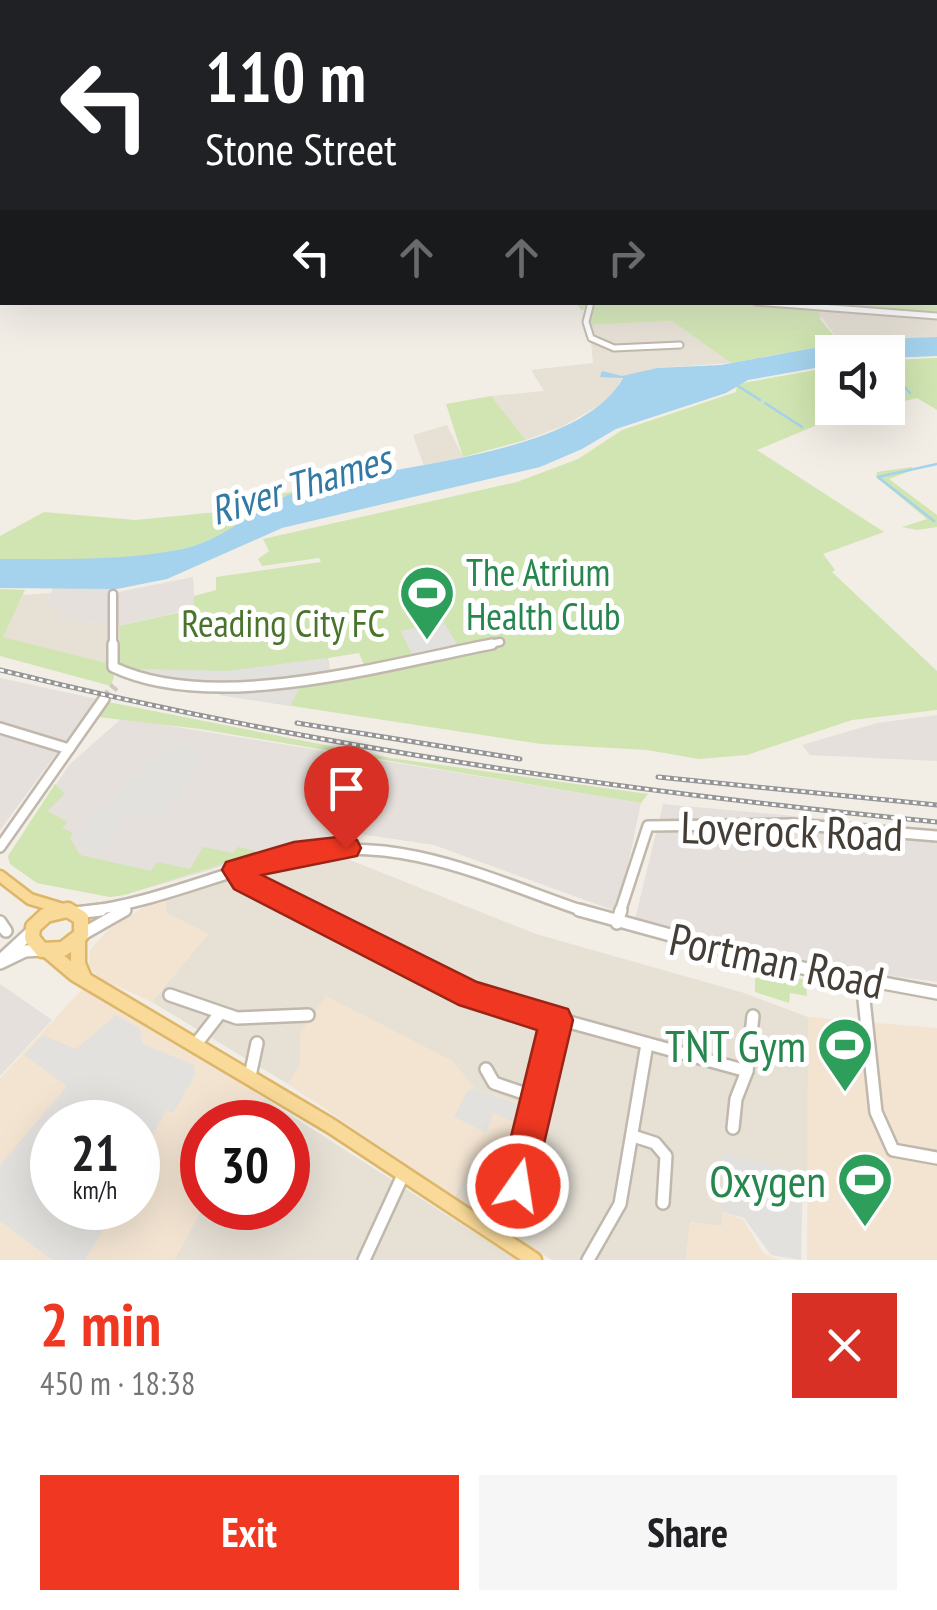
<!DOCTYPE html>
<html lang="en">
<head>
<meta charset="utf-8">
<style>
	:root { --surface:#fff; --page:#f6f6f6; --text:#202124; --muted:#757577; --accent:#ef3721 }
	body { margin:0; font-family:"PT Sans Narrow",sans-serif; background:var(--page); color:var(--text); height:100vh; display:flex; flex-direction:column; font-size:38px; white-space:nowrap }
	* { box-sizing:border-box; margin:0 }
	p { font-size:32px; color:var(--muted) }
	.icon { flex:none; width:55px; height:55px; fill:none; stroke:currentColor; stroke-width:2; stroke-linecap:round; stroke-linejoin:round }
	.map { position:relative; height:1260px; overflow:hidden }
	.drawer { display:flex; flex-direction:column; background:var(--surface); flex:1 }
	.drawer>* { flex:none }
	.top-card { position:absolute; left:0px; top:0px; width:938px; height:305px; box-shadow:0 10px 40px #0002; background:#202124; color:#fff; overflow:hidden }
	.fabs { position:absolute; left:815px; top:335px; display:grid; gap:20px }
	.fabs a { display:grid; place-items:center; width:90px; height:90px; border-radius:0px; background:var(--surface); box-shadow:0 10px 40px #0002; font-size:50px }
	.speed { position:absolute; left:30px; top:1100px; display:flex; gap:20px; font-size:50px; font-weight:700; text-align:center }
	.speed>* { display:grid; place-content:center; width:130px; height:130px; border-radius:50%; background:var(--surface); box-shadow:0 10px 40px #0002; line-height:1 }
	.speed small { font-size:25px; font-weight:400 }
	.speed .limit { border:15px solid #d22; background:#fff; color:#111 }
	.pin { position:absolute; display:grid; place-items:center; width:85px; height:85px; color:#fff; margin:-102px -42px; border-radius:50% 50% 50% 0; rotate:-45deg; box-shadow:0 0 10px #0007 }
	.pin .icon { rotate:45deg }
	.me { position:absolute; width:110px; margin:-55px; rotate:13deg; stroke-linejoin:round; filter:drop-shadow(0 0 8px #0008) }
	.turn { display:flex; align-items:center; gap:35px; height:210px; padding:0 40px; font-size:45px }
	.turn .icon { width:130px; height:130px; stroke-width:2.5 }
	.turn b { display:block; font-size:70px; line-height:85px }
	.lanes { display:flex; align-items:center; height:95px; padding:0 40px; background:#0003; justify-content:center; gap:50px; direction:ltr }
	.lanes .off { opacity:.35 }
	.round { display:grid; place-items:center; flex:none; width:105px; height:105px; border-radius:0px; background:var(--page) }
	.overview { display:flex; align-items:center; justify-content:space-between; height:170px; padding:0 40px }
	h1 { font-size:60px; font-weight:800; line-height:75px; color:var(--accent) }
	.button { display:flex; gap:20px; margin-top:auto; padding:20px 40px }
	.button a { flex:1; height:115px; border-radius:0px; background:var(--accent); color:#fff; font-size:40px; font-weight:800; line-height:115px; text-align:center }
	.button a+a { background:var(--page); color:var(--text) }
	.map>svg:first-child { display:block }
</style>
</head>
<body>
<div class="map">
<svg width="937" height="1260" viewBox="0 0 937 1260">
	<rect width="100%" height="100%" fill="#f2eee6"/>
	<!-- residential -->
	<g fill="#e6e0d5">
		<polygon points="935,175 937,337 840,343 823,319 767,303 935,302"/>
		<polygon points="672,321 731,363 657,368 623,376 614,394 598,406 563,426 526,440 491,396 544,391 531,370 593,363 591,341 595,340 589,325"/>
		<polygon points="447,425 463,457 424,466 413,435"/>
		<polygon points="50,593 46,607 62,608 77,618 77,625 109,621 111,664 2,637 23,595"/>
		<polygon points="335,854 536,934 744,993 808,1017 808,1174 727,1155 722,1226 690,1222 686,1260 552,1260 507,1232 539,1110 474,1088 452,1061 300,1033 300,1066 288,1084 152,1002 208,934 166,913 165,900 257,871"/>
		<polygon points="264,1098 517,1260 174,1260 203,1208 288,1208 288,1122 251,1122"/>
		<polygon points="469,1163 512,1183 502,1226 455,1197"/>
	</g>
	<!-- commercial -->
	<g fill="#f3e4d2" fill-rule="evenodd">
		<polygon points="165,900 166,913 208,934 152,1002 98,978 89,966 90,950 108,930 142,908"/>
		<path d="M84,987L264,1098L251,1122H202L203,1208L174,1260H0V1078ZM52,1122H138V1208H52Z"/>
		<polygon points="326,996 453,1061 474,1088 529,1106 512,1183 470,1163 455,1197 288,1084 300,1066 300,1033"/>
		<polygon points="808,1017 937,1028 937,1260 807,1260"/>
		<polygon points="723,1213 743,1219 763,1253 779,1260 686,1260 690,1222 722,1226"/>
	</g>
	<!-- industrial -->
	<g fill="#e5e0db">
		<polygon points="193,577 195,608 119,626 110,627 109,621 76,625 76,618 60,619 61,608 45,608 53,587 112,588 118,592"/>
		<polygon points="0,678 97,699 0,830"/>
		<polygon points="937,715 937,761 810,755 802,745 877,723"/>
		<polygon points="122,718 641,803 618,912 434,845 360,834 330,835 124,895 110,897 37,883 10,864 8,856 69,765"/>
		<polygon points="663,804 937,829 937,982 856,971 713,944 635,919"/>
		<polygon points="0,984 52,1020 0,1076"/>
	</g>
	<!-- green -->
	<g fill="#d0e5b1">
		<polygon points="830,302 937,306 937,317 817,308 820,319 840,343 731,363 672,321 589,325 586,312 590,303 582,311 576,303"/>
		<polygon points="937,358 937,410 917,398 888,405 888,360"/>
		<polygon points="832,367 832,408 877,408 829,420 757,450 884,532 823,554 835,570 832,572 937,671 937,710 852,720 747,755 699,759 647,750 541,744 220,695 221,690 365,667 359,653 328,658 330,671 192,686 120,666 119,626 194,609 194,596 216,590 216,577 321,562 319,558 262,566 258,559 269,551 263,539 517,482 578,459 622,430 736,392 737,384"/>
		<polygon points="491,396 526,440 463,457 446,404"/>
		<polygon points="911,467 916,469 889,479 937,515 937,527 917,530 902,527 927,519 876,477 877,472"/>
		<path d="M376,475C349,481 318,483 293,494C258,509 228,535 191,547C132,567 62,560 0,559V536L44,512L135,520L228,511L270,496Z"/>
		<polygon points="0,589 25,590 3,637 111,664 114,677 111,686 0,656"/>
		<polygon points="108,702 391,758 648,794 641,803 200,729 98,717"/>
		<polygon points="55,784 65,794 47,811 68,822 62,828 73,833 70,838 80,855 151,871 157,862 190,869 203,847 233,853 238,847 260,852 124,895 110,897 37,883 10,864 8,856"/>
		<polygon points="755,969 806,980 807,996 790,993 789,1003 755,992"/>
	</g>
	<!-- parking -->
	<g fill="#e3e1de">
		<polygon points="443,621 457,644 412,655 401,631"/>
		<polygon points="327,658 330,671 198,687 140,674 140,669 227,671"/>
		<polygon points="304,680 290,706 220,695 221,690"/>
		<polygon points="173,742 207,750 164,819 131,812 101,856 70,838"/>
		<polygon points="116,1015 139,1028 143,1044 194,1065 195,1075 174,1112 166,1111 138,1159 138,1122 52,1122 52,1208 116,1208 85,1260 52,1260 0,1221 0,1165 67,1086 24,1055 43,1035 76,1049"/>
		<polygon points="474,1088 520,1105 514,1122 494,1113 486,1133 454,1117 468,1090"/>
		<polygon points="724,1153 803,1173 801,1260 771,1255 744,1218 721,1212"/>
	</g>
	<!-- water -->
	<path fill="#a5d2ec" d="M937,337V356L888,358V352H832V365L748,380L726,393L616,429L582,449L540,467L282,528L167,579L117,589L0,588V559C62,559 122,561 183,549C226,540 257,505 299,491C380,464 579,459 623,378L600,377L602,371L622,376L657,368L721,365L856,340Z"/>
	<g fill="none" stroke-linecap="round" stroke-linejoin="round">
		<!-- stream -->
		<g stroke="#a5d2ec" stroke-width="2.5">
			<polyline points="888,368 910,393"/>
			<polyline points="738,386 760,400"/>
			<polyline points="765,403 802,427"/>
			<polyline points="934,521 878,477 937,464"/>
		</g>
		<!-- minor-tunnel -->
		<polyline stroke="#cfcbc3" stroke-width="9" stroke-dasharray="9 4" stroke-linecap="butt" points="104,699 115,686"/>
		<!-- minor-far3 casing -->
		<g stroke="#c0b8ac" stroke-width="9">
			<g id="minor-far3">
				<polyline points="591,302 586,322 591,338 614,348 680,345"/>
				<polyline points="756,302 937,316"/>
			</g>
		</g>
		<!-- minor-far2 casing -->
		<g stroke="#c0b8ac" stroke-width="11">
			<g id="minor-far2">
				<polyline points="113,594 113,646"/>
				<polyline points="479,646 500,642"/>
			</g>
		</g>
		<!-- minor-far1 casing -->
		<g stroke="#c0b8ac" stroke-width="14">
			<g id="minor-far1">
				<path d="M113,644V667C215,715 383,665 492,644"/>
				<polyline points="0,728 69,749"/>
				<polyline points="0,847 104,699"/>
				<polyline points="236,871 244,880 308,912"/>
				<path d="M80,912C155,904 222,871 296,855C400,833 489,879 586,912"/>
				<polyline points="121,912 125,910"/>
				<polyline points="620,912 648,826 791,824 937,836"/>
			</g>
		</g>
		<!-- minor casing -->
		<g stroke="#c0b8ac" stroke-width="16">
			<g id="minor">
				<polyline points="303,910 471,995 747,1071"/>
				<polyline points="579,910 765,961 937,993"/>
				<polyline points="75,913 101,910"/>
				<polyline points="0,922 6,931"/>
				<polyline points="617,923 621,910"/>
				<polyline points="81,935 125,910"/>
				<polyline points="3,958 31,932"/>
				<polyline points="0,963 25,951 42,950"/>
				<polyline points="862,981 876,1112 893,1150 937,1158"/>
				<polyline points="170,995 237,1018 308,1015"/>
				<polyline points="196,1044 217,1017"/>
				<polyline points="486,1069 494,1083 538,1098"/>
				<polyline points="250,1076 257,1043"/>
				<polyline points="733,1128 736,1099 747,1071 753,1016"/>
				<polyline points="633,1136 655,1143 666,1156 663,1203"/>
				<polyline points="504,1239 556,1020"/>
				<polyline points="364,1260 403,1175"/>
				<polyline points="588,1260 620,1204 647,1044"/>
			</g>
		</g>
		<!-- major-far1 casing -->
		<g stroke="#deb669" stroke-width="15">
			<g id="major-far1">
				<polyline points="0,876 30,899 73,912"/>
				<polyline points="57,912 67,910"/>
			</g>
		</g>
		<!-- major casing -->
		<g stroke="#deb669" stroke-width="19">
			<g id="major">
				<polyline points="67,910 46,915 33,927 32,938 42,950 63,949 81,935 81,918 68,910"/>
				<polyline points="78,939 78,964 84,978"/>
				<polyline points="49,952 75,974 331,1126 534,1260"/>
			</g>
		</g>
		<!-- minor-far3 -->
		<use href="#minor-far3" stroke="#fff" stroke-width="5"/>
		<!-- minor-far2 -->
		<use href="#minor-far2" stroke="#fff" stroke-width="6"/>
		<!-- minor-far1 -->
		<use href="#minor-far1" stroke="#fff" stroke-width="9"/>
		<!-- minor -->
		<use href="#minor" stroke="#fff" stroke-width="11"/>
		<!-- major-far1 -->
		<use href="#major-far1" stroke="#f9da99" stroke-width="10"/>
		<!-- major -->
		<use href="#major" stroke="#f9da99" stroke-width="14"/>
		<!-- rail casing -->
		<g stroke="#959595" stroke-width="5">
			<g id="rail">
				<path d="M0,670C309,747 621,791 937,822"/>
				<polyline points="297,723 520,759"/>
				<polyline points="658,777 937,805"/>
			</g>
		</g>
		<!-- rail -->
		<use href="#rail" stroke="#fff" stroke-width="2.5" stroke-dasharray="4" stroke-linecap="butt"/>
	</g>
	<!-- sky -->
	<linearGradient id="sky" x2="0" y2="1"><stop stop-color="#8dc0ea"/><stop offset="0.49" stop-color="#f9f7f4"/><stop offset="1" stop-color="#f9f7f4" stop-opacity="0"/></linearGradient>
	<rect width="937" height="344" fill="url(#sky)"/>
	<!-- route -->
	<polygon fill="#ef3721" stroke="#9b2415" stroke-width="2.5" points="346,836 357,840 361,848 357,856 262,875 477,982 568,1009 573,1020 531,1199 518,1205 504,1199 499,1186 537,1030 459,1005 234,889 222,870 226,862 294,842"/>
	<!-- icons -->
	<defs>
		<g id="stadium-pin" transform="scale(2.875)"><path d="M0 17L-7.5 6A9.5 9.5 0 1 1 7.5 6Z" fill="#2e9e5b" stroke="#fff"/><path d="M0-5a6.5 5 0 1 0 0 10a6.5 5 0 1 0 0-10ZM-3.5-1.8h7v3.6h-7Z" fill="#fff"/></g>
	</defs>
	<g fill-rule="evenodd">
		<use href="#stadium-pin" x="427" y="593"/>
		<use href="#stadium-pin" x="845" y="1045"/>
		<use href="#stadium-pin" x="865" y="1180"/>
	</g>
	<g text-anchor="middle" dominant-baseline="central" stroke-width="10" stroke-linejoin="round" paint-order="stroke">
		<!-- leisure labels -->
		<g font-size="38" fill="#27864d" stroke="#fff" text-anchor="start">
			<text x="466" y="571">The Atrium<tspan x="466" dy="44">Health Club</tspan></text>
		</g>
		<!-- park labels -->
		<g font-size="38" fill="#4a742c" stroke="#fff">
			<text x="283" y="622">Reading City FC</text>
		</g>
		<!-- water labels -->
		<g font-size="40" font-style="italic" fill="#3279a3" stroke="#fff">
			<text transform="translate(300 484) rotate(-17)">River Thames</text>
		</g>
		<!-- near-street labels -->
		<g font-size="45" fill="#453e36" stroke="#fff">
			<text transform="translate(792 830) rotate(2)">Loverock Road</text>
			<text transform="translate(777 960) rotate(12)">Portman Road</text>
		</g>
		<!-- near-leisure labels -->
		<g font-size="45" fill="#27864d" stroke="#fff" text-anchor="end">
			<text x="806" y="1045">TNT Gym</text>
			<text x="826" y="1180">Oxygen</text>
		</g>
	</g>
</svg>
<div class="fabs">
<a><svg class="icon" aria-label="sound" viewBox="0 0 24 24"><path d="M4 9h4l5-4v14l-5-4H4zM17 9q2 3 0 6"/></svg></a>
</div>
<div class="speed"><div>21<small>km/h</small></div><div class="limit">30</div></div>
<div class="pin" style="left:346px;top:848px;background:#d93025"><svg class="icon" aria-label="arrive" viewBox="0 0 24 24"><path d="M6 21V4h12l-3 4 3 4H6"/></svg></div>
<svg class="me" style="left:518px;top:1186px" viewBox="-20 -20 40 40"><circle r="17" fill="#ef3721" stroke="#fff" stroke-width="3"/><path d="M0-11L8 9 0 5-8 9z" fill="#fff"/></svg>
<div class="top-card">
<div class="turn"><svg class="icon" aria-label="left" viewBox="0 0 24 24"><path d="M17 20v-9H6M10 6l-5 5 5 5"/></svg><div><b>110 m</b>Stone Street</div></div>
<div class="lanes"><svg class="icon" aria-label="left" viewBox="0 0 24 24"><path d="M17 20v-9H6M10 6l-5 5 5 5"/></svg><svg class="icon off" aria-label="ahead" viewBox="0 0 24 24"><path d="M12 20V5M6 11l6-6 6 6"/></svg><svg class="icon off" aria-label="ahead" viewBox="0 0 24 24"><path d="M12 20V5M6 11l6-6 6 6"/></svg><svg class="icon off" aria-label="right" viewBox="0 0 24 24"><path d="M7 20v-9h11M14 6l5 5-5 5"/></svg></div>
</div>
</div>
<section class="drawer">
<div class="overview"><div><h1>2 min</h1><p>450 m · 18:38</p></div><a class="round" style="background:#d93025;color:#fff"><svg class="icon" aria-label="close" viewBox="0 0 24 24"><path d="M6 6l12 12M18 6L6 18"/></svg></a></div>
<div class="button"><a>Exit</a><a>Share</a></div>
</section>
</body>
</html>
